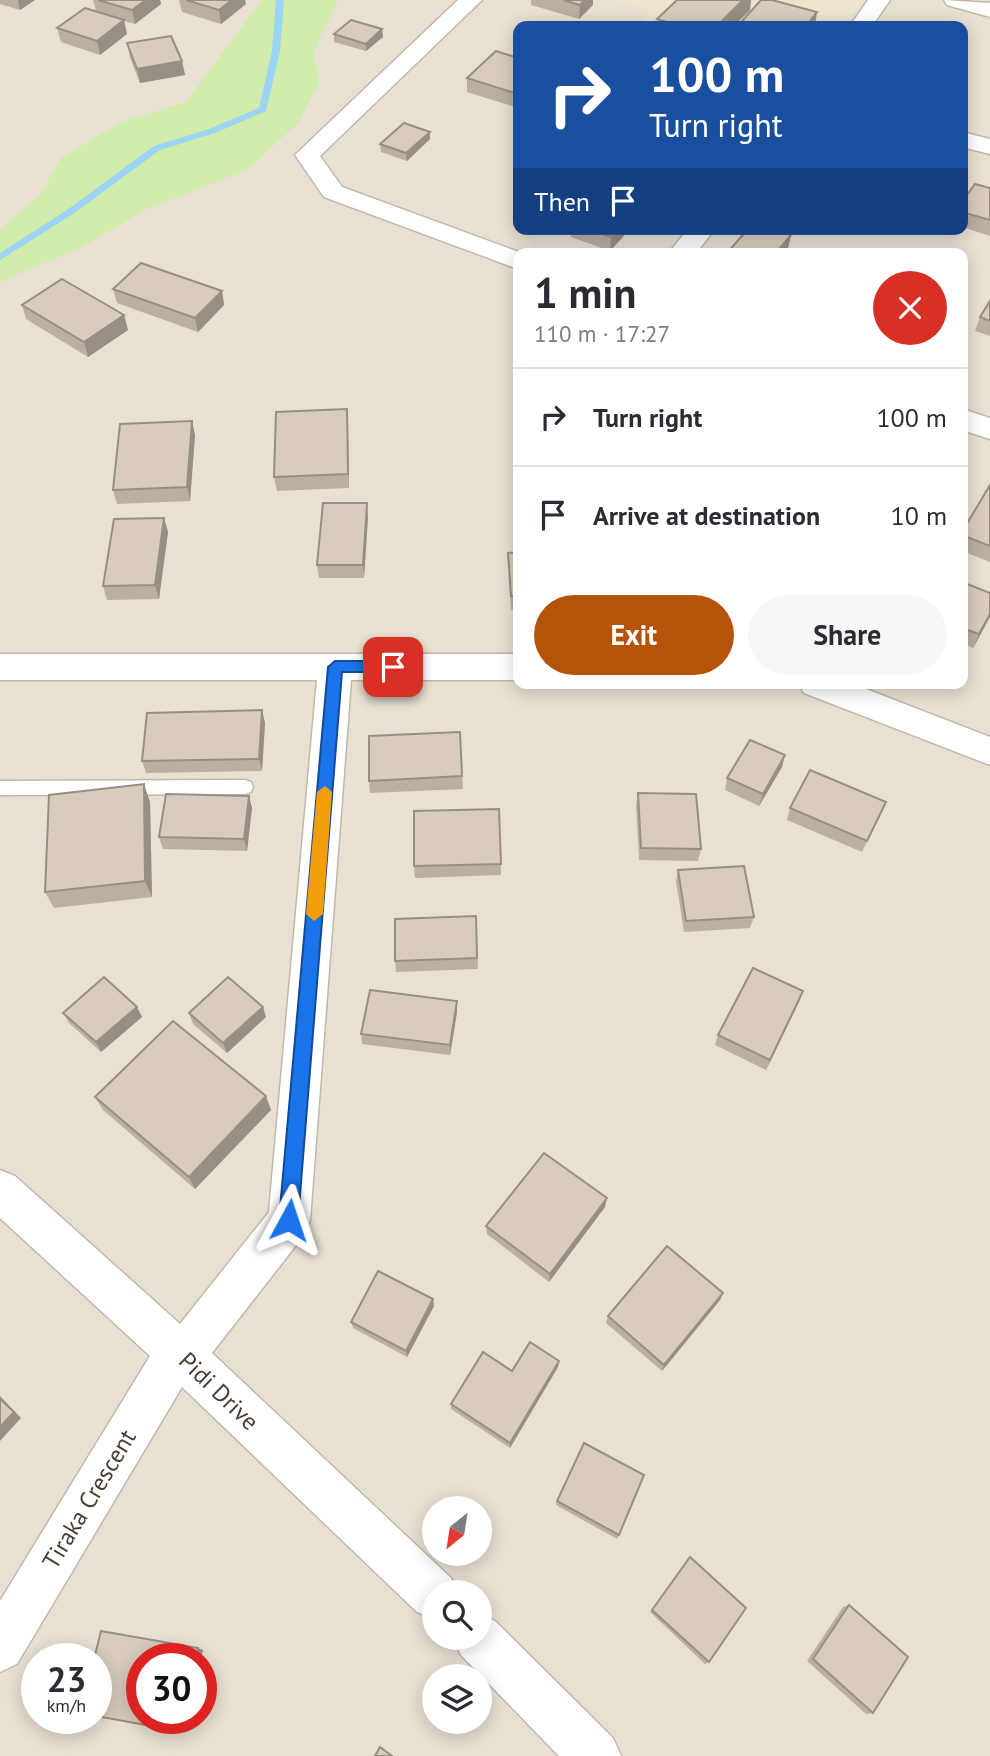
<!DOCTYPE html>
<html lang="en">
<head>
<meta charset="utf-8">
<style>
	:root { --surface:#fff; --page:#f7f7f7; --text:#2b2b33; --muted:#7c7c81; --line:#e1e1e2; --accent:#b45309 }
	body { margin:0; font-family:"PT Sans",sans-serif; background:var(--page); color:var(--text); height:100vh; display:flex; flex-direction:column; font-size:26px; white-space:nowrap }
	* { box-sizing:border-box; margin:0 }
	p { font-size:23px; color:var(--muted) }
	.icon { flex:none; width:38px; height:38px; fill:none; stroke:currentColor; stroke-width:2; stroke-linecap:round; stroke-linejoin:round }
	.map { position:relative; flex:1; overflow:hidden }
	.side { position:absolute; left:513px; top:248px; width:455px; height:441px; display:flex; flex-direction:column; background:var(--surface); border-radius:14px; box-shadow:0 4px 18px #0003 }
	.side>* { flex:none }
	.banner { position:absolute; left:513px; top:21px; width:455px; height:214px; border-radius:14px; box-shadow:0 4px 18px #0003; background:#1a4fa0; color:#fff; overflow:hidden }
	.needle { width:46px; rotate:210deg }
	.controls { position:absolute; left:422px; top:1496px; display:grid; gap:14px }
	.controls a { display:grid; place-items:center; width:70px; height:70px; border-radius:50%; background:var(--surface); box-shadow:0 4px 18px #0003; font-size:35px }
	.speed { position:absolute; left:21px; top:1643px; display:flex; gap:14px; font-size:35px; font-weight:700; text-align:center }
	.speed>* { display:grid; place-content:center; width:91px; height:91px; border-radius:50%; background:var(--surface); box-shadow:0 4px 18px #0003; line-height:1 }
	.speed small { font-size:18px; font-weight:400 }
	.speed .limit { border:10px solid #d22; background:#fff; color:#111 }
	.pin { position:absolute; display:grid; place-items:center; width:60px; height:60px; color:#fff; margin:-30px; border-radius:14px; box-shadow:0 4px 10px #0006 }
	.me { position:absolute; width:77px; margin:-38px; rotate:5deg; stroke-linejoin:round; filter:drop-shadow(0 0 5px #0008) }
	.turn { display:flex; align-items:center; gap:24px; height:147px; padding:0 21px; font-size:32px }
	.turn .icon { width:91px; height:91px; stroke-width:2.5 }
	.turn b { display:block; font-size:49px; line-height:60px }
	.then { display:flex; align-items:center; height:66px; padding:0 21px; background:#0003; gap:14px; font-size:26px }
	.round { display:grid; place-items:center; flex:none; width:74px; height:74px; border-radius:37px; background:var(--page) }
	.headline { display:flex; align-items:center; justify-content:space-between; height:119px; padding:0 21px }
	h1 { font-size:42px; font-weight:800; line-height:52px }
	.action { display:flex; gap:14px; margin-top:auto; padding:14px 21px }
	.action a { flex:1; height:80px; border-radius:42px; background:var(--accent); color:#fff; font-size:28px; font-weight:800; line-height:80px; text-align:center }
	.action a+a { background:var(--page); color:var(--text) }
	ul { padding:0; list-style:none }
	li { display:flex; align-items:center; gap:21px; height:98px; padding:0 21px; border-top:2px solid var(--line) }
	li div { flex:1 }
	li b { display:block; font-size:26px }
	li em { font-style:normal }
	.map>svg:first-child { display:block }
</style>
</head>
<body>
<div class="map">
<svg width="990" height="1756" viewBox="0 0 990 1756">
	<rect width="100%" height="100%" fill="#f3eee4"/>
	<!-- residential -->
	<path fill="#e8e0d2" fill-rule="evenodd" d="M0,0H990V1756H0ZM518,26H962V229H518ZM518,254H962V684H518ZM434,1508H480V1554H434ZM434,1592H480V1638H434ZM37,1659H96V1718H37ZM142,1659H201V1718H142ZM434,1676H480V1722H434Z"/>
	<!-- education -->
	<polygon fill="#eee3cd" points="614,0 861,0 858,10 843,26 640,26 649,10"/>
	<!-- green -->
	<polygon fill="#d0ebaa" points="262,0 338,0 313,53 320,82 298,123 247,170 147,209 80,248 0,282 0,229 41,194 60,159 122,122 186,102"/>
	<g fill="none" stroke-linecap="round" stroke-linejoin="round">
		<!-- stream -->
		<polygon fill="#9bd4f5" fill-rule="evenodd" points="276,0 284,0 280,51 266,111 215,133 160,150 73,214 0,260 0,253 67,210 154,146 209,129 259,108 272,51"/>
		<!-- lane casing -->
		<g stroke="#c2b8a9" stroke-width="3">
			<polygon id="lane" points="245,780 251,782 253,787 251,792 245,794 0,795 0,781"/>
		</g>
		<!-- street casing -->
		<g stroke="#c2b8a9" stroke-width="3">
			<g id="street">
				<polygon points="458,0 482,0 320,156 342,187 524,254 518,254 518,269 324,197 295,155"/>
				<polygon points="868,0 890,0 872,26 850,26"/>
				<polygon points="944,0 990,3 990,17 947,5"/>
				<polygon points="962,132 990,139 990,154 962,147"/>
				<polygon points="688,229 715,229 695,254 668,254"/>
				<polygon points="962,409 990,418 990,439 962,430"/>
				<polygon points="0,654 518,654 518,680 351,680 310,1220 304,1235 212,1353 451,1578 457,1592 434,1592 434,1619 417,1612 182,1387 17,1664 0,1672 0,1601 150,1356 0,1218 0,1170 15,1176 180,1324 269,1212 317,680 0,680"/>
				<polygon points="799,684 853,684 990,737 990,765 804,693"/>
				<polygon points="480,1614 495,1621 613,1738 621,1756 559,1756 461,1655 453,1638 480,1638"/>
			</g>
		</g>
		<!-- lane -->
		<use href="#lane" fill="#fff" fill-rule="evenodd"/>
		<!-- street -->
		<use href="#street" fill="#fff" fill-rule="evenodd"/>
	</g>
	<!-- wall -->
	<g fill="#bbafa2">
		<polygon points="0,0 35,0 20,10 0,4"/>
		<polygon points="93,0 160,0 161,4 135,24 124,21 127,34 100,55 61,42 57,28 96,11"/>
		<polygon points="179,0 245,0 246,4 221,24 182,12"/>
		<polygon points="531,0 593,0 593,5 579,19 531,5"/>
		<polygon points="677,0 751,0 750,10 734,26 657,26 657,19"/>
		<polygon points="742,21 815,26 742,26"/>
		<polygon points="382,29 383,37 366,51 334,42 334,34"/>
		<polygon points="127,43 182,61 185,75 140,83 130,58"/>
		<polygon points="518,58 518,108 467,92 467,78"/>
		<polygon points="430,132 430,139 407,161 381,152 380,144"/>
		<polygon points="990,188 990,236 962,227 962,202"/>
		<polygon points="571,229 630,229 610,251 571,237"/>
		<polygon points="113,289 222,291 224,305 198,332 117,303"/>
		<polygon points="990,301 990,336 975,331 980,317"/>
		<polygon points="22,305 124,315 128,330 88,357 26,319"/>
		<polygon points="348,423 349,488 277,491 274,477"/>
		<polygon points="195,435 190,501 117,504 113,490"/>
		<polygon points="990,485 990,562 962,551 962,532"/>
		<polygon points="368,517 364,578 319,578 317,565"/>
		<polygon points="164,518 168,532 159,599 107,600 103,586"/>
		<polygon points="518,552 518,609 511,610 508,553"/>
		<polygon points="962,582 990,617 973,648 962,643"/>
		<polygon points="262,710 265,723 262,771 146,773 142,761"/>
		<polygon points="460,732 463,789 370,793 369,781"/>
		<polygon points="782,767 759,806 725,790 727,778"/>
		<polygon points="638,793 701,849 698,861 639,860 636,806"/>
		<polygon points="150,802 152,897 54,908 45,892"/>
		<polygon points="886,802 862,852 787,820 790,808"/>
		<polygon points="252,808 247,851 163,849 159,837"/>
		<polygon points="501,864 501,875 415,878 414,866"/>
		<polygon points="678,870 754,917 750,928 684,932 676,881"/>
		<polygon points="476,916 478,969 396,972 395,961"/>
		<polygon points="803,991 766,1070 715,1045 718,1035"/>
		<polygon points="457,1001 457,1012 450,1055 362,1044 361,1034"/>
		<polygon points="137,1007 142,1017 101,1052 69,1023 63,1013"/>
		<polygon points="263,1007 266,1017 227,1053 193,1024 189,1013"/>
		<polygon points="95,1097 271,1110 195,1189 103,1110"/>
		<polygon points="605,1207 549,1282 487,1234 486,1226"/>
		<polygon points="723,1293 720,1300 662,1371 606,1323 608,1316"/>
		<polygon points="433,1299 434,1306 407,1357 353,1328 351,1322"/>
		<polygon points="559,1361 558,1367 510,1448 451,1409 451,1404 512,1371"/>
		<polygon points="557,1501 619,1535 617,1539 556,1505"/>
		<polygon points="690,1557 709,1662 705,1664 650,1612"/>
		<polygon points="849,1605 873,1713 866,1714 807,1661 843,1607"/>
	</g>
	<!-- shaded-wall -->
	<g fill="#988f84">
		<polygon points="18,0 35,0 20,10"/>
		<polygon points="146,0 160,0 161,4 135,24 132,10"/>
		<polygon points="232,0 245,0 246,4 221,24 219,10"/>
		<polygon points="584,0 593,0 593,5 579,19 580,5"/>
		<polygon points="743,0 751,0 750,10 734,26 717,26"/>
		<polygon points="817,12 815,26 806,26"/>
		<polygon points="124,20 127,34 100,55 97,41"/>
		<polygon points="382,29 383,37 366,51 366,44"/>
		<polygon points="182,61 185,75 140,83 137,69"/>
		<polygon points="430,132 430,139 407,161 406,153"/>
		<polygon points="618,229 630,229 610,251 611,237"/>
		<polygon points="791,235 788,249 784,254 775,254"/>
		<polygon points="222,291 224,305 198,332 195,318"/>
		<polygon points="124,315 128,330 88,357 84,342"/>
		<polygon points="347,409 348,423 349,488 348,474"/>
		<polygon points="192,421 195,435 190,501 187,487"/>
		<polygon points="367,503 368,517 364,578 363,565"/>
		<polygon points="164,518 168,532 159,599 155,585"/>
		<polygon points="990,614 990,617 973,648 979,634"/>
		<polygon points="262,710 265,723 262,771 259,759"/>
		<polygon points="785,755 782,767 759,806 763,794"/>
		<polygon points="144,784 150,802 152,897 145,881"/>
		<polygon points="249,796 252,808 247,851 244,839"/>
		<polygon points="803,991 799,1002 766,1070 770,1060"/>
		<polygon points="457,1001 457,1012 450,1055 450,1045"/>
		<polygon points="137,1007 142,1017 101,1052 96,1042"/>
		<polygon points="263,1007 266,1017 227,1053 223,1043"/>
		<polygon points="266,1096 271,1110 195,1189 189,1177"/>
		<polygon points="607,1198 605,1207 549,1282 550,1274"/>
		<polygon points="723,1293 720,1300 662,1371 664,1365"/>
		<polygon points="433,1299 434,1306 407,1357 406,1351"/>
		<polygon points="559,1361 558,1367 510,1448 510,1443"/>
		<polygon points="0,1396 21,1418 0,1441"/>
		<polygon points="198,1648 203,1650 201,1660 201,1659 196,1659"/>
		<polygon points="182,1718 188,1718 185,1731 179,1731"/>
	</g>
	<!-- building -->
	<g fill="#d9ccbc" stroke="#988f84" stroke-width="2">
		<polygon points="98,0 146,0 132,10"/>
		<polygon points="186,0 232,0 219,10"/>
		<polygon points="563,0 584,0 580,5"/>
		<polygon points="677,0 743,0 717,26 680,26 657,19"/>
		<polygon points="761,0 772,0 817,12 806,26 761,26 742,21"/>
		<polygon points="85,8 124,20 97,41 57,28"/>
		<polygon points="351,20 382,29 366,44 334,34"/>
		<polygon points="171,36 182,61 137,69 127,43"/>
		<polygon points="496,51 518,58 518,94 467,78"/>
		<polygon points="404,123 430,132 406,153 380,144"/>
		<polygon points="975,184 990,188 990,220 962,212 962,202"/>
		<polygon points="589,229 618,229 611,237"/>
		<polygon points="748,229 774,229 791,235 775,254 726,254"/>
		<polygon points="141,263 222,291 195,318 113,289"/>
		<polygon points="62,279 124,315 84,342 22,305"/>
		<polygon points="990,301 990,321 980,317"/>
		<polygon points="347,409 348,474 274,477 276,412"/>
		<polygon points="192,421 187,487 113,490 120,424"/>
		<polygon points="990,485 990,546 962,535 962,532"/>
		<polygon points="323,503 367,503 363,565 317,565"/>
		<polygon points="164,518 155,585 103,586 114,519"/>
		<polygon points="518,552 518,596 511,596 508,553"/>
		<polygon points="962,582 990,593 990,614 979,634 962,628"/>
		<polygon points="262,710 259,759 142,761 147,713"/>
		<polygon points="460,732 462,776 369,781 369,736"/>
		<polygon points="750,740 785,755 763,794 727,778"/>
		<polygon points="810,770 886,802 867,841 790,808"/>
		<polygon points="144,784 145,881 45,892 49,795"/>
		<polygon points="638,793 696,794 701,849 641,848"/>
		<polygon points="166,794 249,796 244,839 159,837"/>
		<polygon points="499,809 501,864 414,866 414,811"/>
		<polygon points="744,866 754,917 686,921 678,870"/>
		<polygon points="476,916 477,958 395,961 395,919"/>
		<polygon points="753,968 803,991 770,1060 718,1035"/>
		<polygon points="104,977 137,1007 96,1042 63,1013"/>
		<polygon points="228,977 263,1007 223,1043 189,1013"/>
		<polygon points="370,990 457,1001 450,1045 361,1034"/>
		<polygon points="173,1021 266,1096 189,1177 95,1097"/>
		<polygon points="544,1153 607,1198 550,1274 486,1226"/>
		<polygon points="667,1246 723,1293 664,1365 608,1316"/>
		<polygon points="378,1271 433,1299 406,1351 351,1322"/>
		<polygon points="530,1342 559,1361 510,1443 451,1404 483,1352 512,1371"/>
		<polygon points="0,1399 14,1412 0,1427"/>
		<polygon points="584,1443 644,1475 619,1535 557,1501"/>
		<polygon points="690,1557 746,1608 709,1662 652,1610"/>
		<polygon points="849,1605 908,1657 873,1713 813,1659"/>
		<polygon points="101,1631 198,1648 196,1659 142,1659 142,1718 182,1718 179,1731 96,1716 96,1659 94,1659"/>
		<polygon points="380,1747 392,1756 375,1756"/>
	</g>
	<!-- route -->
	<polygon fill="#1a73e8" stroke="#114b97" stroke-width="2" points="335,661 393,661 400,667 393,672 342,672 298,1220 295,1226 289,1229 282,1226 279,1220 328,667"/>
	<!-- slow -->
	<polygon fill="#f59e0b" points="325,786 332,792 323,914 314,921 306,914 317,792"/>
	<g text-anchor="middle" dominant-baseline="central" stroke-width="5" stroke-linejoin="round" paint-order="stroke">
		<!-- near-street labels -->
		<g font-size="24" fill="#463e33" stroke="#fff">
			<text transform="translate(219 1391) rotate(44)">Pidi Drive</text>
			<text transform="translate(89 1499) rotate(-59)">Tiraka Crescent</text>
		</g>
	</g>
</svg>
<div class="controls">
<a><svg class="needle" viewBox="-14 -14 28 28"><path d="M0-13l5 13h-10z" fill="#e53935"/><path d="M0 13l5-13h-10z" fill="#7c7c81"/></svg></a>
<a><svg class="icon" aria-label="search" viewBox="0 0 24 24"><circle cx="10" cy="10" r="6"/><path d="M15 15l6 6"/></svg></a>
<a><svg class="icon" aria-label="layers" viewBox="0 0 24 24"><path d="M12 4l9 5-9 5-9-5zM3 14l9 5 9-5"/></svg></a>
</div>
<div class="speed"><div>23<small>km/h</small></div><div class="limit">30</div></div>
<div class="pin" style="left:393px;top:667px;background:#d93025"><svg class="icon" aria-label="arrive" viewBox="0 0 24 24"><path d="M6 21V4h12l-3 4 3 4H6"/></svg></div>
<svg class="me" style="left:289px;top:1220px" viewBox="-20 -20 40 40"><path d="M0-17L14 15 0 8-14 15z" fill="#1a73e8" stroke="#fff" stroke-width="4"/></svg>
<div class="banner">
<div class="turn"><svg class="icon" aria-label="right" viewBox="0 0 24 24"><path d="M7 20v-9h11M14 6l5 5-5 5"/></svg><div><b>100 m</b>Turn right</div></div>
<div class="then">Then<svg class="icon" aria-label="arrive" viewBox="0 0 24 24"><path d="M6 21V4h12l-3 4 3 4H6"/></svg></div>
</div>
<section class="side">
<div class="headline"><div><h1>1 min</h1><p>110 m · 17:27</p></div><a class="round" style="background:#d93025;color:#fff"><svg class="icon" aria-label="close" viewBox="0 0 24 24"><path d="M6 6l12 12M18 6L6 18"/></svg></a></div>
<ul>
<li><svg class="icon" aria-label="right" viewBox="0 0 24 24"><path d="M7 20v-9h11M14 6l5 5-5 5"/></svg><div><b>Turn right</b></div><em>100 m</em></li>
<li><svg class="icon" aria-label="arrive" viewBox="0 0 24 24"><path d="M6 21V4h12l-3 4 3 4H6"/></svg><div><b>Arrive at destination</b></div><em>10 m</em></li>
</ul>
<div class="action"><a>Exit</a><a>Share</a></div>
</section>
</div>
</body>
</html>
